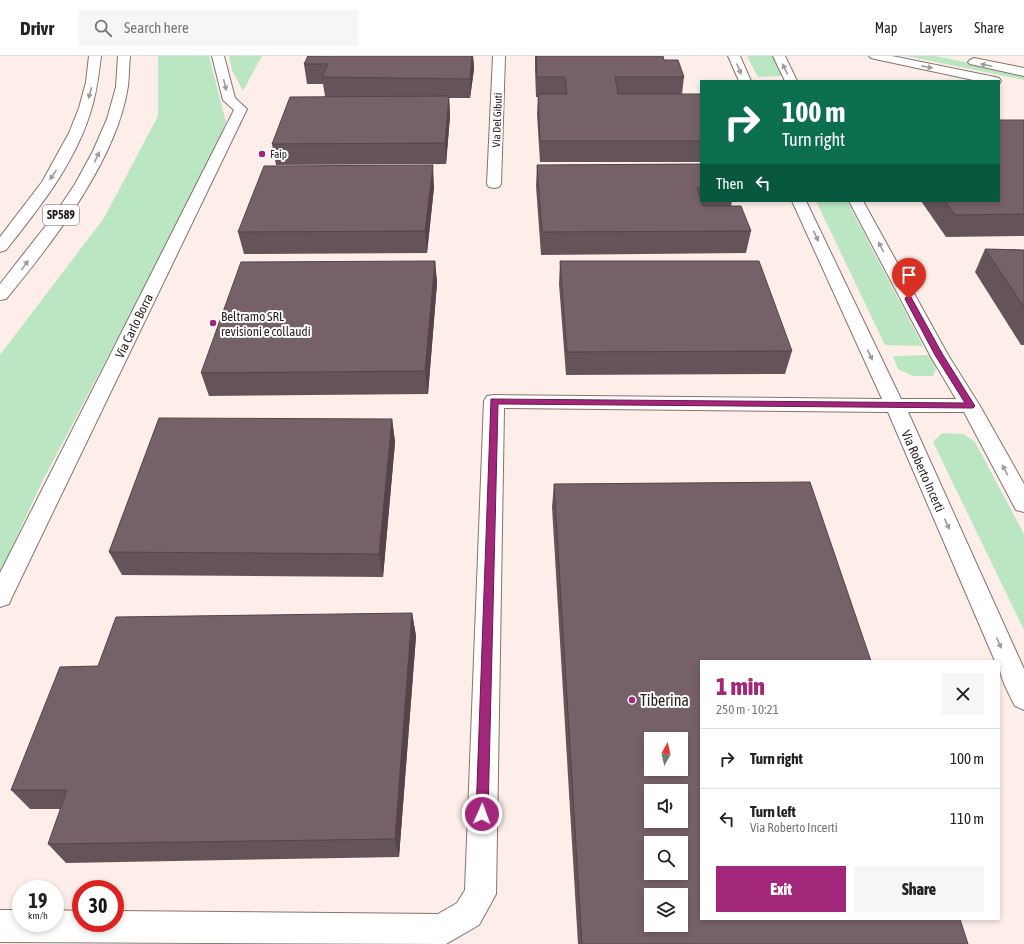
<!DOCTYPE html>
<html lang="en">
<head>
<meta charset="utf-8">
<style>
	:root { --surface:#fff; --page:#f6f6f6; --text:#222; --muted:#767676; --line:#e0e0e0; --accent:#a2267a }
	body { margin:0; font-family:"Asap Condensed",sans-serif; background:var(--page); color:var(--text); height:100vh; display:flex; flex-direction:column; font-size:15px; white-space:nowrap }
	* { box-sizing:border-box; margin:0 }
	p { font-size:13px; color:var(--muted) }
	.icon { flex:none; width:22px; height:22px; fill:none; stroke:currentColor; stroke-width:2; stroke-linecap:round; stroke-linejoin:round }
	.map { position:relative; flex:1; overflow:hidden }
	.side { position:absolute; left:700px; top:604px; width:300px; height:260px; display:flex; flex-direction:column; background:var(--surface); border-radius:0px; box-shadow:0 2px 6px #0003 }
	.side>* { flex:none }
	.hud { position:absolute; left:700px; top:24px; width:300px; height:122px; border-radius:0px; box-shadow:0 2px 6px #0003; background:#0b6e4f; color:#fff; overflow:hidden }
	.needle { width:26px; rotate:8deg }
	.fabs { position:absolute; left:644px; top:676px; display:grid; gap:8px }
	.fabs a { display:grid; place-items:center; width:44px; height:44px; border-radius:0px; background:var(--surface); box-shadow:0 2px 6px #0003; font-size:20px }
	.speed { position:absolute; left:12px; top:824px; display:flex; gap:8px; font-size:20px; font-weight:700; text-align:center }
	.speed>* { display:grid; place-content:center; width:52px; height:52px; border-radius:50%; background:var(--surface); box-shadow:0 2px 6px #0003; line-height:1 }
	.speed small { font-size:10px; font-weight:400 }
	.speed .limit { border:6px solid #d22; background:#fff; color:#111 }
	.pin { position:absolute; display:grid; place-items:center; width:34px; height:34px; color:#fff; margin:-41px -17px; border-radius:50% 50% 50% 0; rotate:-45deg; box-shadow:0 0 4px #0007 }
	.pin .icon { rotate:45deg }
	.me { position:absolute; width:44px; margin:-22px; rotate:2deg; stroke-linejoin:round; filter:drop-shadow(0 0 3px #0008) }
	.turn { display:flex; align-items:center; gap:14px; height:84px; padding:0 16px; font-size:18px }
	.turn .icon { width:52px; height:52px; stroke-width:2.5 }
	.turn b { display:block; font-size:28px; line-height:34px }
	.then { display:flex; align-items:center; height:38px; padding:0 16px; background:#0003; gap:8px; font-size:15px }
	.round { display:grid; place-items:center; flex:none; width:42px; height:42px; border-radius:0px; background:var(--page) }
	.headline { display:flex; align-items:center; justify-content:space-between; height:68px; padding:0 16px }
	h1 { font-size:24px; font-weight:800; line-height:30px; color:var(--accent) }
	.primary-button { display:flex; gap:8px; margin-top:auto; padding:8px 16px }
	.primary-button a { flex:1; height:46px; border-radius:0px; background:var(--accent); color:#fff; font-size:16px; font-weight:800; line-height:46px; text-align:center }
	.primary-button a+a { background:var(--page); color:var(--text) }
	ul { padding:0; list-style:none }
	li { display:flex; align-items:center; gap:12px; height:60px; padding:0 16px; border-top:1px solid var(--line) }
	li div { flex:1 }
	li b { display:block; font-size:15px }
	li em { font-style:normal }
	header { display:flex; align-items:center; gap:24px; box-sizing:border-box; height:56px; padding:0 20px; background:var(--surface); border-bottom:1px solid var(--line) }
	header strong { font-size:19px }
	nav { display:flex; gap:22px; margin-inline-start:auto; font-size:14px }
	.search { width:280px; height:36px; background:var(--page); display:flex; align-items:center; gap:10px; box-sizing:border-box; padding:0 14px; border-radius:0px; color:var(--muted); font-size:15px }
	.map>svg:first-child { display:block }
</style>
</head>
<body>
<header>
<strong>Drivr</strong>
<div class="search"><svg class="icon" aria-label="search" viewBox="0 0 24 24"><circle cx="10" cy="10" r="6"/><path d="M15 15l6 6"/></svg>Search here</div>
<nav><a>Map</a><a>Layers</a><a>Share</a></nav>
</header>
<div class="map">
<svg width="1024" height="888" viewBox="0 0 1024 888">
	<rect width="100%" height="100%" fill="#fdeee9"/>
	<!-- green -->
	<g fill="#bae6c2">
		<polygon points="158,0 209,0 226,66 208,110 42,426 0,517 0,299 104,162 158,60"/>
		<polygon points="229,0 262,0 243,35 232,14"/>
		<polygon points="747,0 773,0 783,20 758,21"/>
		<polygon points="906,0 935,0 1024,18 1024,24"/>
		<polygon points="816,145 847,145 923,290 885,289"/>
		<polygon points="930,299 936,312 933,320 913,320 898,313 893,300"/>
		<polygon points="942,377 963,378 975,386 1024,478 1024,574 933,386"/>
	</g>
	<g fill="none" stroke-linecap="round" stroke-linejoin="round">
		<!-- minor casing -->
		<g stroke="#88736b" stroke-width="2">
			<g id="minor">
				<polygon points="212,0 224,0 235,42 247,53 12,541 9,548 0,551 0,517 234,54 223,44"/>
				<polygon points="493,0 505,0 501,128 499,131 494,132 489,131 487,128"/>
				<polygon points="728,0 740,0 751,25 739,25"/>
				<polygon points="773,0 785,0 797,25 785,25"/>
				<polygon points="869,0 892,0 995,21 999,22 1001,25 999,28 999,25 978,25 875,3 871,2"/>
				<polygon points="974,2 1024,12 1024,20 970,8 968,6 970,4"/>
				<path d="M792,145H806L901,343H956L930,299L849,145H863L948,299L980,350L1024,428V456L1016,454L964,356H908L1024,613V654L1015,650C1008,636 999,621 999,605H995L888,356L504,352L496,838L479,869L446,888L0,886V854H21V867H55V854L81,855V867H115V855L438,858L457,847L465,834L484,345L487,340L494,339L882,343Z"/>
			</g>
		</g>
		<!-- major casing -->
		<g stroke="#88736b" stroke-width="2">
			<g id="major">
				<path d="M89,0H101C99,17 97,34 92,51C77,105 40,151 6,194L0,196V181L42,126L69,77L79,52L86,26Z"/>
				<path d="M118,0H130C129,10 129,21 128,30C117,104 53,186 6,243L0,244V228L55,158L75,128L93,95L107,63L116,31Z"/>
			</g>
		</g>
		<!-- minor -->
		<use href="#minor" fill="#fff" fill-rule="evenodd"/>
		<!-- major -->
		<use href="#major" fill="#fff" fill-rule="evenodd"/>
	</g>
	<!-- wall -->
	<g fill="#65535a">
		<polygon points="308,0 473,0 474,13 470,42 449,42 450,60 446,108 276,109 272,88 325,40 323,28 307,28 304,8"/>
		<polygon points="535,0 663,0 664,4 684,21 682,38 701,38 701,106 540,106 537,58 538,41 536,41 535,13"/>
		<polygon points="1024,64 1024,180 946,181 921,145 999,145"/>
		<polygon points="701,108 701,145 732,145 731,150 751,175 746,197 541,199 536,130 537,109"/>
		<polygon points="434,131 427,197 244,198 238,176"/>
		<polygon points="985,193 1024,194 1024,289 1021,289 975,216"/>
		<polygon points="435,205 437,227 428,338 209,340 201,317"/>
		<polygon points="560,205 792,295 785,318 566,319 559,228"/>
		<polygon points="392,363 395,386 383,521 122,519 109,496"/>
		<polygon points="554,428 968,888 578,888 552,451"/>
		<polygon points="412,557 416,580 399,801 66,807 48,788 61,753 30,753 11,734 98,610"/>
	</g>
	<!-- shaded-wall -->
	<g fill="#53444a">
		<polygon points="472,0 473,0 474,13 470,42 470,23"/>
		<polygon points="449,40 450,60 446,108 445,87"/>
		<polygon points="433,109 434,131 427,197 425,175"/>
		<polygon points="435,205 437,227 428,338 425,315"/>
		<polygon points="392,363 395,386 383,521 379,498"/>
		<polygon points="412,557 416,580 399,801 395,783"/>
	</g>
	<!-- building -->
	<g fill="#766169" stroke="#53444a" fill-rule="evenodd">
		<polygon points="308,0 472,0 470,23 322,21 328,8 304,8"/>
		<polygon points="536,0 663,0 664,4 678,4 684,21 615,21 618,38 701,38 701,85 540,85 538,38 567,38 565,21 537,21"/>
		<polygon points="449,40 445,87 272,88 290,41"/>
		<polygon points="999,64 1024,64 1024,158 955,159 945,145 999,145"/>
		<polygon points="701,108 701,132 697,132 701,145 703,150 741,150 751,175 542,176 537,109"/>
		<polygon points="433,109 425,175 238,176 264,110"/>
		<polygon points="985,193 1024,194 1024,251"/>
		<polygon points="435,205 425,315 201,317 241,206"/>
		<polygon points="560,205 759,205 792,295 567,296"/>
		<polygon points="159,362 392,363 379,498 109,496"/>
		<path d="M810,426L871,605H701V863H960L968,888H582L554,428ZM651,683H681V713H651ZM651,735H681V765H651ZM651,787H681V817H651ZM651,839H681V869H651Z"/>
		<polygon points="412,557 395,783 48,788 67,734 11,734 60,611 98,610 116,561"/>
	</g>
	<!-- one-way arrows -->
	<defs><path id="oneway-solid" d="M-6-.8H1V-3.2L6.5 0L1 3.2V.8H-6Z"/></defs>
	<g fill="#9e9a99">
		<use href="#oneway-solid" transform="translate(986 9) rotate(-168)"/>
		<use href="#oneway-solid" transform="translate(927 11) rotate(12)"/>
		<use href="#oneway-solid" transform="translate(739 13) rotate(67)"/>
		<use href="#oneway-solid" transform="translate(785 13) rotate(-116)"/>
		<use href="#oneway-solid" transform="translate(225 29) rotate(76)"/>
		<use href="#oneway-solid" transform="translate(90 37) rotate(105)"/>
		<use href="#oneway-solid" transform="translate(97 101) rotate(-65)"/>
		<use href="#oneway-solid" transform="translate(53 119) rotate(124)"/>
		<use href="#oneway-solid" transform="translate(816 180) rotate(65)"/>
		<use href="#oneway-solid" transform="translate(881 191) rotate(-118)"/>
		<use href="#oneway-solid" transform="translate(25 209) rotate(-54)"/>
		<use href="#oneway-solid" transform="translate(870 299) rotate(64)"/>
		<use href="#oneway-solid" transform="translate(1005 414) rotate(-118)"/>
		<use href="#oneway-solid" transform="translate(947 468) rotate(66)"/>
		<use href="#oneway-solid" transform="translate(999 587) rotate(66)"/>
	</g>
	<!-- route -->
	<polygon fill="#a2267a" stroke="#69194f" points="906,241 911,241 912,243 943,299 975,350 973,352 498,348 488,758 487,763 482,764 478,763 476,758 491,343 965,347 935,299 905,243"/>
	<!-- markers -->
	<g fill="#a2267a" stroke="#fff" stroke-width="1.5">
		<circle cx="262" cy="98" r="4"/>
		<circle cx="213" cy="267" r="4"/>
		<circle cx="632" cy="644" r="4"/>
	</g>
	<g text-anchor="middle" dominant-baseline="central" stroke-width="4" stroke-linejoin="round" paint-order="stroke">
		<!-- far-street labels -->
		<g font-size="11" fill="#281f1c" stroke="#fff">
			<text transform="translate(497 64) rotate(-88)">Via Del Gibuti</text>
		</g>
		<!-- far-poi labels -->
		<g font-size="11" fill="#281f1c" stroke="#fff" text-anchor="start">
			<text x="270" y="98">Faip</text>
		</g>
		<!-- shield labels -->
		<rect fill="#fff" stroke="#686260" stroke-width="1" x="43" y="149" width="36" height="20" rx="3"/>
		<g font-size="12" font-weight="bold" fill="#281f1c">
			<text x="61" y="159">SP589</text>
		</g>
		<!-- poi labels -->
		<g font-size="13" fill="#281f1c" stroke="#fff" text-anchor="start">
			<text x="221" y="260">Beltramo SRL<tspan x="221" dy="15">revisioni e collaudi</tspan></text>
		</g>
		<!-- street labels -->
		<g font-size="13" fill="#281f1c" stroke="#fff">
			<text transform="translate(134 270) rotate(-64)">Via Carlo Borra</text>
			<text transform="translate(923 415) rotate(66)">Via Roberto Incerti</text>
		</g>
		<!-- near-poi labels -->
		<g font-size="16" fill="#281f1c" stroke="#fff" text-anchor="start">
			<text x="640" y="644">Tiberina</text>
		</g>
	</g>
</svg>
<div class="fabs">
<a><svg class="needle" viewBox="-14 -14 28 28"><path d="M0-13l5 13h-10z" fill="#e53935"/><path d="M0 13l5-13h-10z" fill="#767676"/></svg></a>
<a><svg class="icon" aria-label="sound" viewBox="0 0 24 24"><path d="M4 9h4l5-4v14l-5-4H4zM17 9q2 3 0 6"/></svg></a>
<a><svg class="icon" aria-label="search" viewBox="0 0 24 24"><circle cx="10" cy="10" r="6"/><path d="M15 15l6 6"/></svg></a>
<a><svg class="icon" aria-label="layers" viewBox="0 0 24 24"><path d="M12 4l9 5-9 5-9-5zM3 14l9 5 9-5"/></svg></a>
</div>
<div class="speed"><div>19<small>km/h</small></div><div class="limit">30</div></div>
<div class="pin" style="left:909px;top:243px;background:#d93025"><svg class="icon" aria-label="arrive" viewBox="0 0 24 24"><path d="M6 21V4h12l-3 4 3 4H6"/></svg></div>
<svg class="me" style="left:482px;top:758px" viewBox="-20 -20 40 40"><circle r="17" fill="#a2267a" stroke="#fff" stroke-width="3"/><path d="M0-11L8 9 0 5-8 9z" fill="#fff"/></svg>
<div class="hud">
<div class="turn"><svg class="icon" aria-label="right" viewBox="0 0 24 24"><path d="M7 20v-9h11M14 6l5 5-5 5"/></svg><div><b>100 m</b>Turn right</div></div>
<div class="then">Then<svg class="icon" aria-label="left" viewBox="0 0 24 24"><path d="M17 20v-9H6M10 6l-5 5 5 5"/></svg></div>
</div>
<section class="side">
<div class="headline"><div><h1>1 min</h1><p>250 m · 10:21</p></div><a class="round"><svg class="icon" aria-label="close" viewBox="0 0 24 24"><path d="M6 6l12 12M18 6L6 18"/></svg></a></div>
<ul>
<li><svg class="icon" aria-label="right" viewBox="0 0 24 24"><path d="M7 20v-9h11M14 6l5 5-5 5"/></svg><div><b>Turn right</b></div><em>100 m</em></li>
<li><svg class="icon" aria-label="left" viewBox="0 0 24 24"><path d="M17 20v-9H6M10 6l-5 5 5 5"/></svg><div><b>Turn left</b><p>Via Roberto Incerti</p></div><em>110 m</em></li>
</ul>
<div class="primary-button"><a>Exit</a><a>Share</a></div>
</section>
</div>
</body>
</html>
